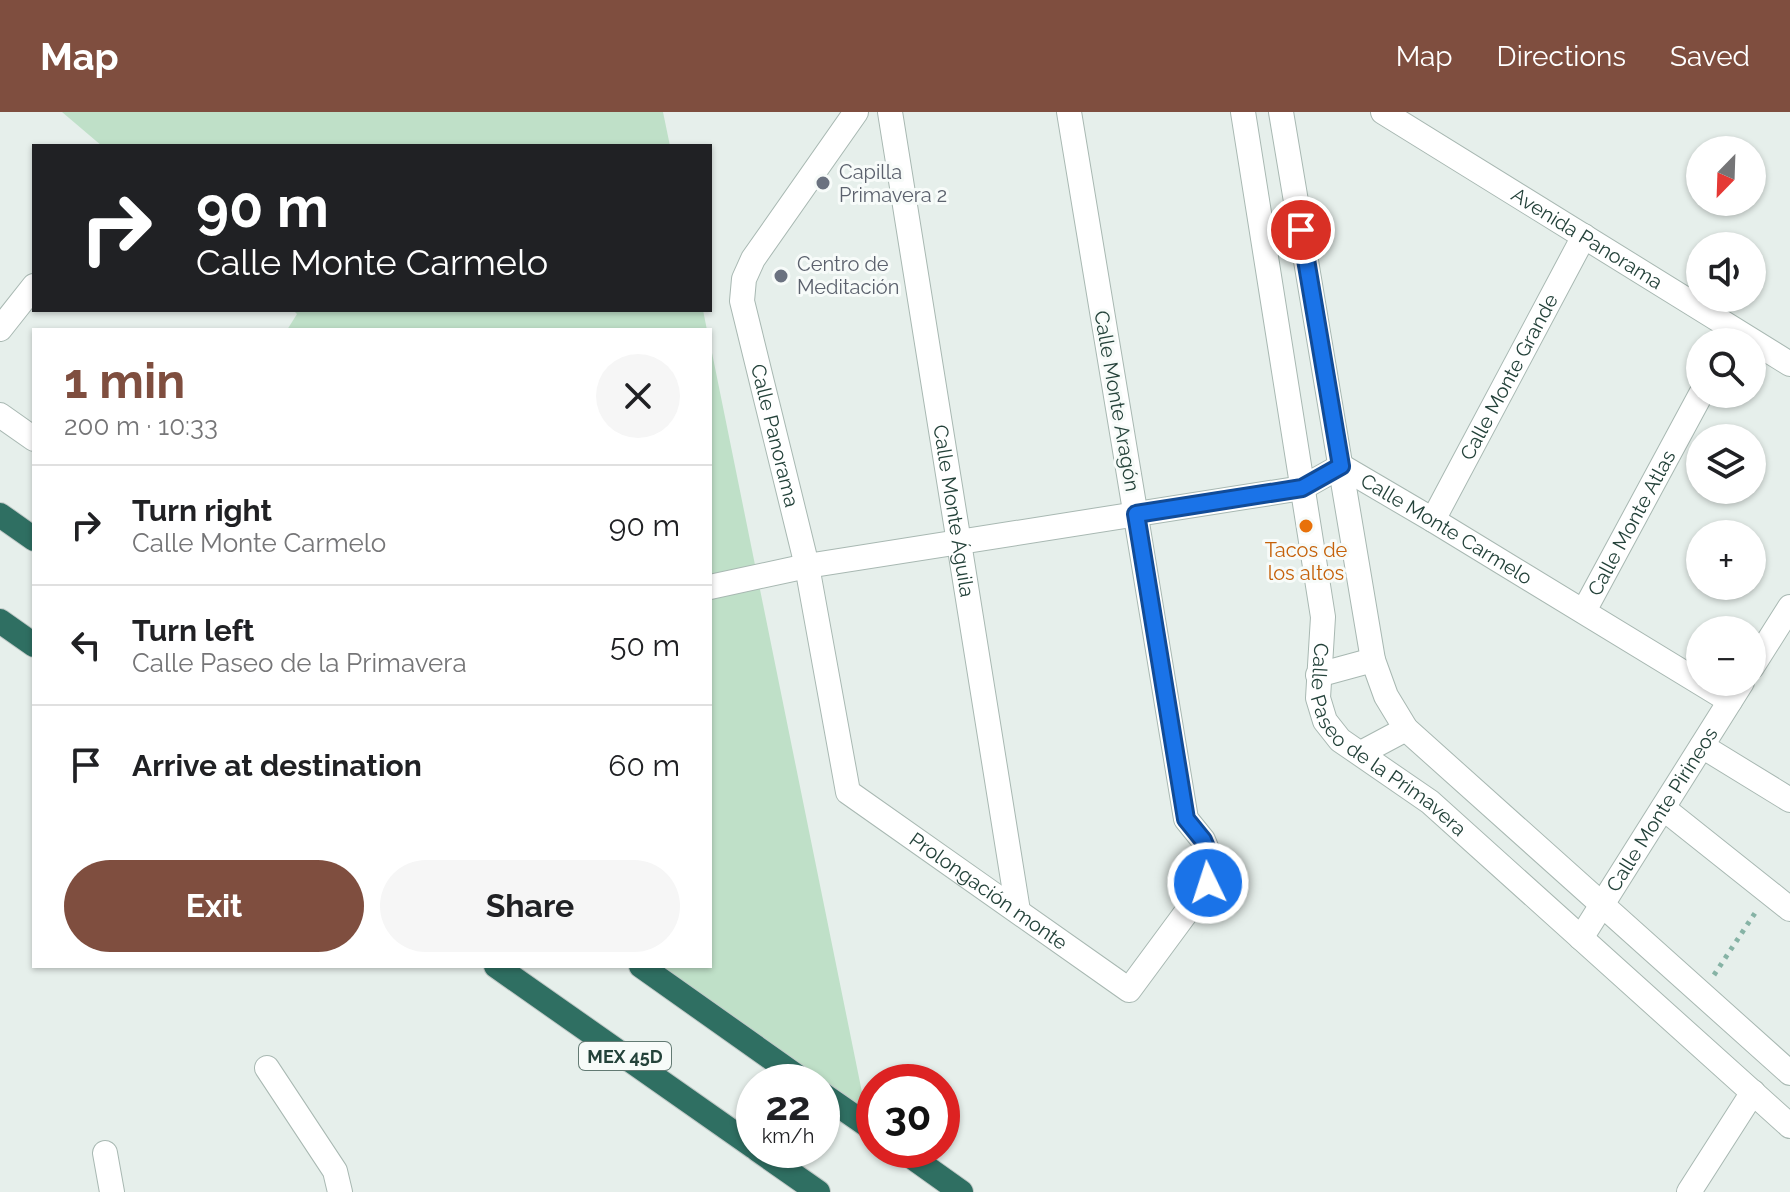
<!DOCTYPE html>
<html lang="en">
<head>
<meta charset="utf-8">
<style>
	:root { --surface:#fff; --page:#f6f6f6; --text:#202124; --muted:#757577; --line:#e0e0e0; --accent:#7f4e3f }
	body { margin:0; font-family:Raleway,sans-serif; background:var(--page); color:var(--text); height:100vh; display:flex; flex-direction:column; font-size:30px; white-space:nowrap }
	* { box-sizing:border-box; margin:0 }
	p { font-size:26px; color:var(--muted) }
	.icon { flex:none; width:44px; height:44px; fill:none; stroke:currentColor; stroke-width:2; stroke-linecap:round; stroke-linejoin:round }
	.map { position:relative; flex:1; overflow:hidden }
	.drawer { position:absolute; left:32px; top:216px; width:680px; height:640px; display:flex; flex-direction:column; background:var(--surface); border-radius:0px; box-shadow:0 2px 6px #0004 }
	.drawer>* { flex:none }
	.guide { position:absolute; left:32px; top:32px; width:680px; height:168px; border-radius:0px; box-shadow:0 2px 6px #0004; background:#202124; color:#fff; overflow:hidden }
	.needle { width:52px; rotate:203deg }
	.fabs { position:absolute; left:1686px; top:24px; display:grid; gap:16px }
	.fabs a { display:grid; place-items:center; width:80px; height:80px; border-radius:50%; background:var(--surface); box-shadow:0 2px 6px #0004; font-size:40px }
	.speed { position:absolute; left:736px; top:952px; display:flex; gap:16px; font-size:40px; font-weight:700; text-align:center }
	.speed>* { display:grid; place-content:center; width:104px; height:104px; border-radius:50%; background:var(--surface); box-shadow:0 2px 6px #0004; line-height:1 }
	.speed small { font-size:20px; font-weight:400 }
	.speed .limit { border:12px solid #d22; background:#fff; color:#111 }
	.pin { position:absolute; display:grid; place-items:center; width:68px; height:68px; color:#fff; margin:-34px; border:4px solid #fff; border-radius:50%; box-shadow:0 2px 8px #0007 }
	.me { position:absolute; width:88px; margin:-44px; rotate:356deg; stroke-linejoin:round; filter:drop-shadow(0 0 6px #0008) }
	.turn { display:flex; align-items:center; gap:28px; height:168px; padding:0 32px; font-size:36px }
	.turn .icon { width:104px; height:104px; stroke-width:2.5 }
	.turn b { display:block; font-size:56px; line-height:68px }
	.round { display:grid; place-items:center; flex:none; width:84px; height:84px; border-radius:42px; background:var(--page) }
	.overview { display:flex; align-items:center; justify-content:space-between; height:136px; padding:0 32px }
	h1 { font-size:48px; font-weight:700; line-height:60px; color:var(--accent) }
	.action { display:flex; gap:16px; margin-top:auto; padding:16px 32px }
	.action a { flex:1; height:92px; border-radius:48px; background:var(--accent); color:#fff; font-size:32px; font-weight:700; line-height:92px; text-align:center }
	.action a+a { background:var(--page); color:var(--text) }
	ul { padding:0; list-style:none }
	li { display:flex; align-items:center; gap:24px; height:120px; padding:0 32px; border-top:2px solid var(--line) }
	li div { flex:1 }
	li b { display:block; font-size:30px }
	li em { font-style:normal }
	header { display:flex; align-items:center; gap:48px; box-sizing:border-box; height:112px; padding:0 40px; background:var(--accent); color:#fff }
	header strong { font-size:38px }
	nav { display:flex; gap:44px; margin-inline-start:auto; font-size:28px }
	.map>svg:first-child { display:block }
</style>
</head>
<body>
<header>
<strong>Map</strong>
<nav><a>Map</a><a>Directions</a><a>Saved</a></nav>
</header>
<div class="map">
<svg width="1790" height="1080" viewBox="0 0 1790 1080">
	<rect width="100%" height="100%" fill="#e6efeb"/>
	<!-- green -->
	<g fill="#bfe0c8">
		<polygon points="62,0 663,0 670,34 102,34"/>
		<polygon points="293,198 703,198 707,218 287,218 297,202"/>
		<polygon points="710,231 866,1000 654,854 710,854"/>
	</g>
	<g fill="none" stroke-linecap="round" stroke-linejoin="round">
		<!-- pedestrian casing -->
		<g stroke="#a8b8b2" stroke-width="26">
			<polyline id="pedestrian" points="1663,696 1790,797"/>
		</g>
		<!-- minor casing -->
		<g stroke="#a8b8b2" stroke-width="26">
			<g id="minor">
				<path id="s1" d="M856,0L753,147L744,167L742,189L807,454L848,680L1129,878L1208,771L1213,752L1203,728L1186,707L1069,0"/>
				<path id="s2" d="M890,0L1018,799"/>
				<path id="s3" d="M1243,0L1323,505L1318,586L1325,609L1340,628L1430,690L1790,1014"/>
				<polyline points="1281,0 1373,548 1386,584 1406,617 1790,961"/>
				<path id="s4" d="M1383,0L1790,252"/>
				<polyline points="0,217 34,174"/>
				<polyline points="0,303 34,327"/>
				<path id="s5" d="M1433,408L1584,124"/>
				<path id="s6" d="M710,475L807,454L1302,376L1341,354L1433,408L1730,589"/>
				<path id="s7" d="M1584,499L1701,282"/>
				<polyline points="1752,555 1790,495"/>
				<polyline points="1318,563 1373,548"/>
				<polyline points="1702,634 1790,688"/>
				<polyline points="1361,641 1406,617"/>
				<path id="s8" d="M1581,826L1742,570"/>
				<polyline points="267,956 335,1059 340,1080"/>
				<polyline points="105,1041 112,1080"/>
				<polyline points="1689,1080 1753,980"/>
			</g>
		</g>
		<!-- motorway casing -->
		<g stroke="#c2cac8" stroke-width="26">
			<g id="motorway">
				<polyline points="0,403 34,427"/>
				<polyline points="0,509 34,533"/>
				<polyline points="496,854 754,1035"/>
				<polyline points="641,854 805,970"/>
				<polyline points="822,982 874,1018"/>
				<polyline points="758,1038 818,1080"/>
				<polyline points="902,1038 961,1080"/>
			</g>
		</g>
		<!-- path -->
		<polyline stroke="#86b3a5" stroke-width="5" stroke-dasharray="4 6" stroke-linecap="butt" points="1714,863 1755,801"/>
		<!-- pedestrian -->
		<use href="#pedestrian" stroke="#fff" stroke-width="24"/>
		<!-- minor -->
		<use href="#minor" stroke="#fff" stroke-width="24"/>
		<!-- motorway -->
		<use href="#motorway" stroke="#2f6f62" stroke-width="24"/>
	</g>
	<g fill="none" stroke-linecap="round" stroke-linejoin="round">
		<!-- route casing -->
		<g stroke="#114b97" stroke-width="20">
			<polyline id="route" points="1208,771 1213,752 1203,728 1186,707 1136,402 1302,376 1341,354 1301,118"/>
		</g>
		<!-- route -->
		<use href="#route" stroke="#1a73e8" stroke-width="14"/>
	</g>
	<!-- markers -->
	<g fill="#6b7280" stroke="#f7fbf9" stroke-width="3">
		<circle cx="823" cy="71" r="8"/>
		<circle cx="781" cy="164" r="8"/>
	</g>
	<circle fill="#e8710a" stroke="#f7fbf9" stroke-width="3" cx="1306" cy="414" r="8"/>
	<g text-anchor="middle" dominant-baseline="central" stroke-width="6" stroke-linejoin="round" paint-order="stroke">
		<!-- shield labels -->
		<rect fill="#f7fbf9" stroke="#637a73" stroke-width="2" x="579" y="930" width="92" height="28" rx="6"/>
		<g font-size="18" font-weight="bold" fill="#24423a">
			<text x="625" y="944">MEX 45D</text>
		</g>
		<!-- worship labels -->
		<g font-size="20" fill="#5b616d" stroke="#f7fbf9" text-anchor="start">
			<text x="839" y="60">Capilla<tspan x="839" dy="23">Primavera 2</tspan></text>
			<text x="797" y="152">Centro de<tspan x="797" dy="23">Meditación</tspan></text>
		</g>
		<!-- street labels -->
		<g font-size="20" fill="#24423a" stroke="#f7fbf9">
			<text stroke="none"><textPath href="#s4" startOffset="240">Avenida Panorama</textPath></text>
			<text stroke="none"><textPath href="#s5" startOffset="162">Calle Monte Grande</textPath></text>
			<text transform="translate(1117 289) rotate(80)">Calle Monte Aragón</text>
			<text stroke="none"><textPath href="#s1" startOffset="362">Calle Panorama</textPath></text>
			<text stroke="none"><textPath href="#s2" startOffset="404">Calle Monte Águila</textPath></text>
			<text stroke="none"><textPath href="#s7" startOffset="100">Calle Monte Atlas</textPath></text>
			<text stroke="none"><textPath href="#s6" startOffset="768">Calle Monte Carmelo</textPath></text>
			<text stroke="none"><textPath href="#s3" startOffset="666">Calle Paseo de la Primavera</textPath></text>
			<text stroke="none"><textPath href="#s8" startOffset="152">Calle Monte Pirineos</textPath></text>
			<text stroke="none"><textPath href="#s1" startOffset="898">Prolongación monte</textPath></text>
		</g>
		<!-- food labels -->
		<g font-size="20" fill="#c56008" stroke="#f7fbf9">
			<text x="1306" y="438">Tacos de<tspan x="1306" dy="23">los altos</tspan></text>
		</g>
	</g>
</svg>
<div class="fabs">
<a><svg class="needle" viewBox="-14 -14 28 28"><path d="M0-13l5 13h-10z" fill="#e53935"/><path d="M0 13l5-13h-10z" fill="#757577"/></svg></a>
<a><svg class="icon" aria-label="sound" viewBox="0 0 24 24"><path d="M4 9h4l5-4v14l-5-4H4zM17 9q2 3 0 6"/></svg></a>
<a><svg class="icon" aria-label="search" viewBox="0 0 24 24"><circle cx="10" cy="10" r="6"/><path d="M15 15l6 6"/></svg></a>
<a><svg class="icon" aria-label="layers" viewBox="0 0 24 24"><path d="M12 4l9 5-9 5-9-5zM3 14l9 5 9-5"/></svg></a>
<a>+</a>
<a>−</a>
</div>
<div class="speed"><div>22<small>km/h</small></div><div class="limit">30</div></div>
<div class="pin" style="left:1301px;top:118px;background:#d93025"><svg class="icon" aria-label="arrive" viewBox="0 0 24 24"><path d="M6 21V4h12l-3 4 3 4H6"/></svg></div>
<svg class="me" style="left:1208px;top:771px" viewBox="-20 -20 40 40"><circle r="17" fill="#1a73e8" stroke="#fff" stroke-width="3"/><path d="M0-11L8 9 0 5-8 9z" fill="#fff"/></svg>
<div class="guide">
<div class="turn"><svg class="icon" aria-label="right" viewBox="0 0 24 24"><path d="M7 20v-9h11M14 6l5 5-5 5"/></svg><div><b>90 m</b>Calle Monte Carmelo</div></div>
</div>
<section class="drawer">
<div class="overview"><div><h1>1 min</h1><p>200 m · 10:33</p></div><a class="round"><svg class="icon" aria-label="close" viewBox="0 0 24 24"><path d="M6 6l12 12M18 6L6 18"/></svg></a></div>
<ul>
<li><svg class="icon" aria-label="right" viewBox="0 0 24 24"><path d="M7 20v-9h11M14 6l5 5-5 5"/></svg><div><b>Turn right</b><p>Calle Monte Carmelo</p></div><em>90 m</em></li>
<li><svg class="icon" aria-label="left" viewBox="0 0 24 24"><path d="M17 20v-9H6M10 6l-5 5 5 5"/></svg><div><b>Turn left</b><p>Calle Paseo de la Primavera</p></div><em>50 m</em></li>
<li><svg class="icon" aria-label="arrive" viewBox="0 0 24 24"><path d="M6 21V4h12l-3 4 3 4H6"/></svg><div><b>Arrive at destination</b></div><em>60 m</em></li>
</ul>
<div class="action"><a>Exit</a><a>Share</a></div>
</section>
</div>
</body>
</html>
